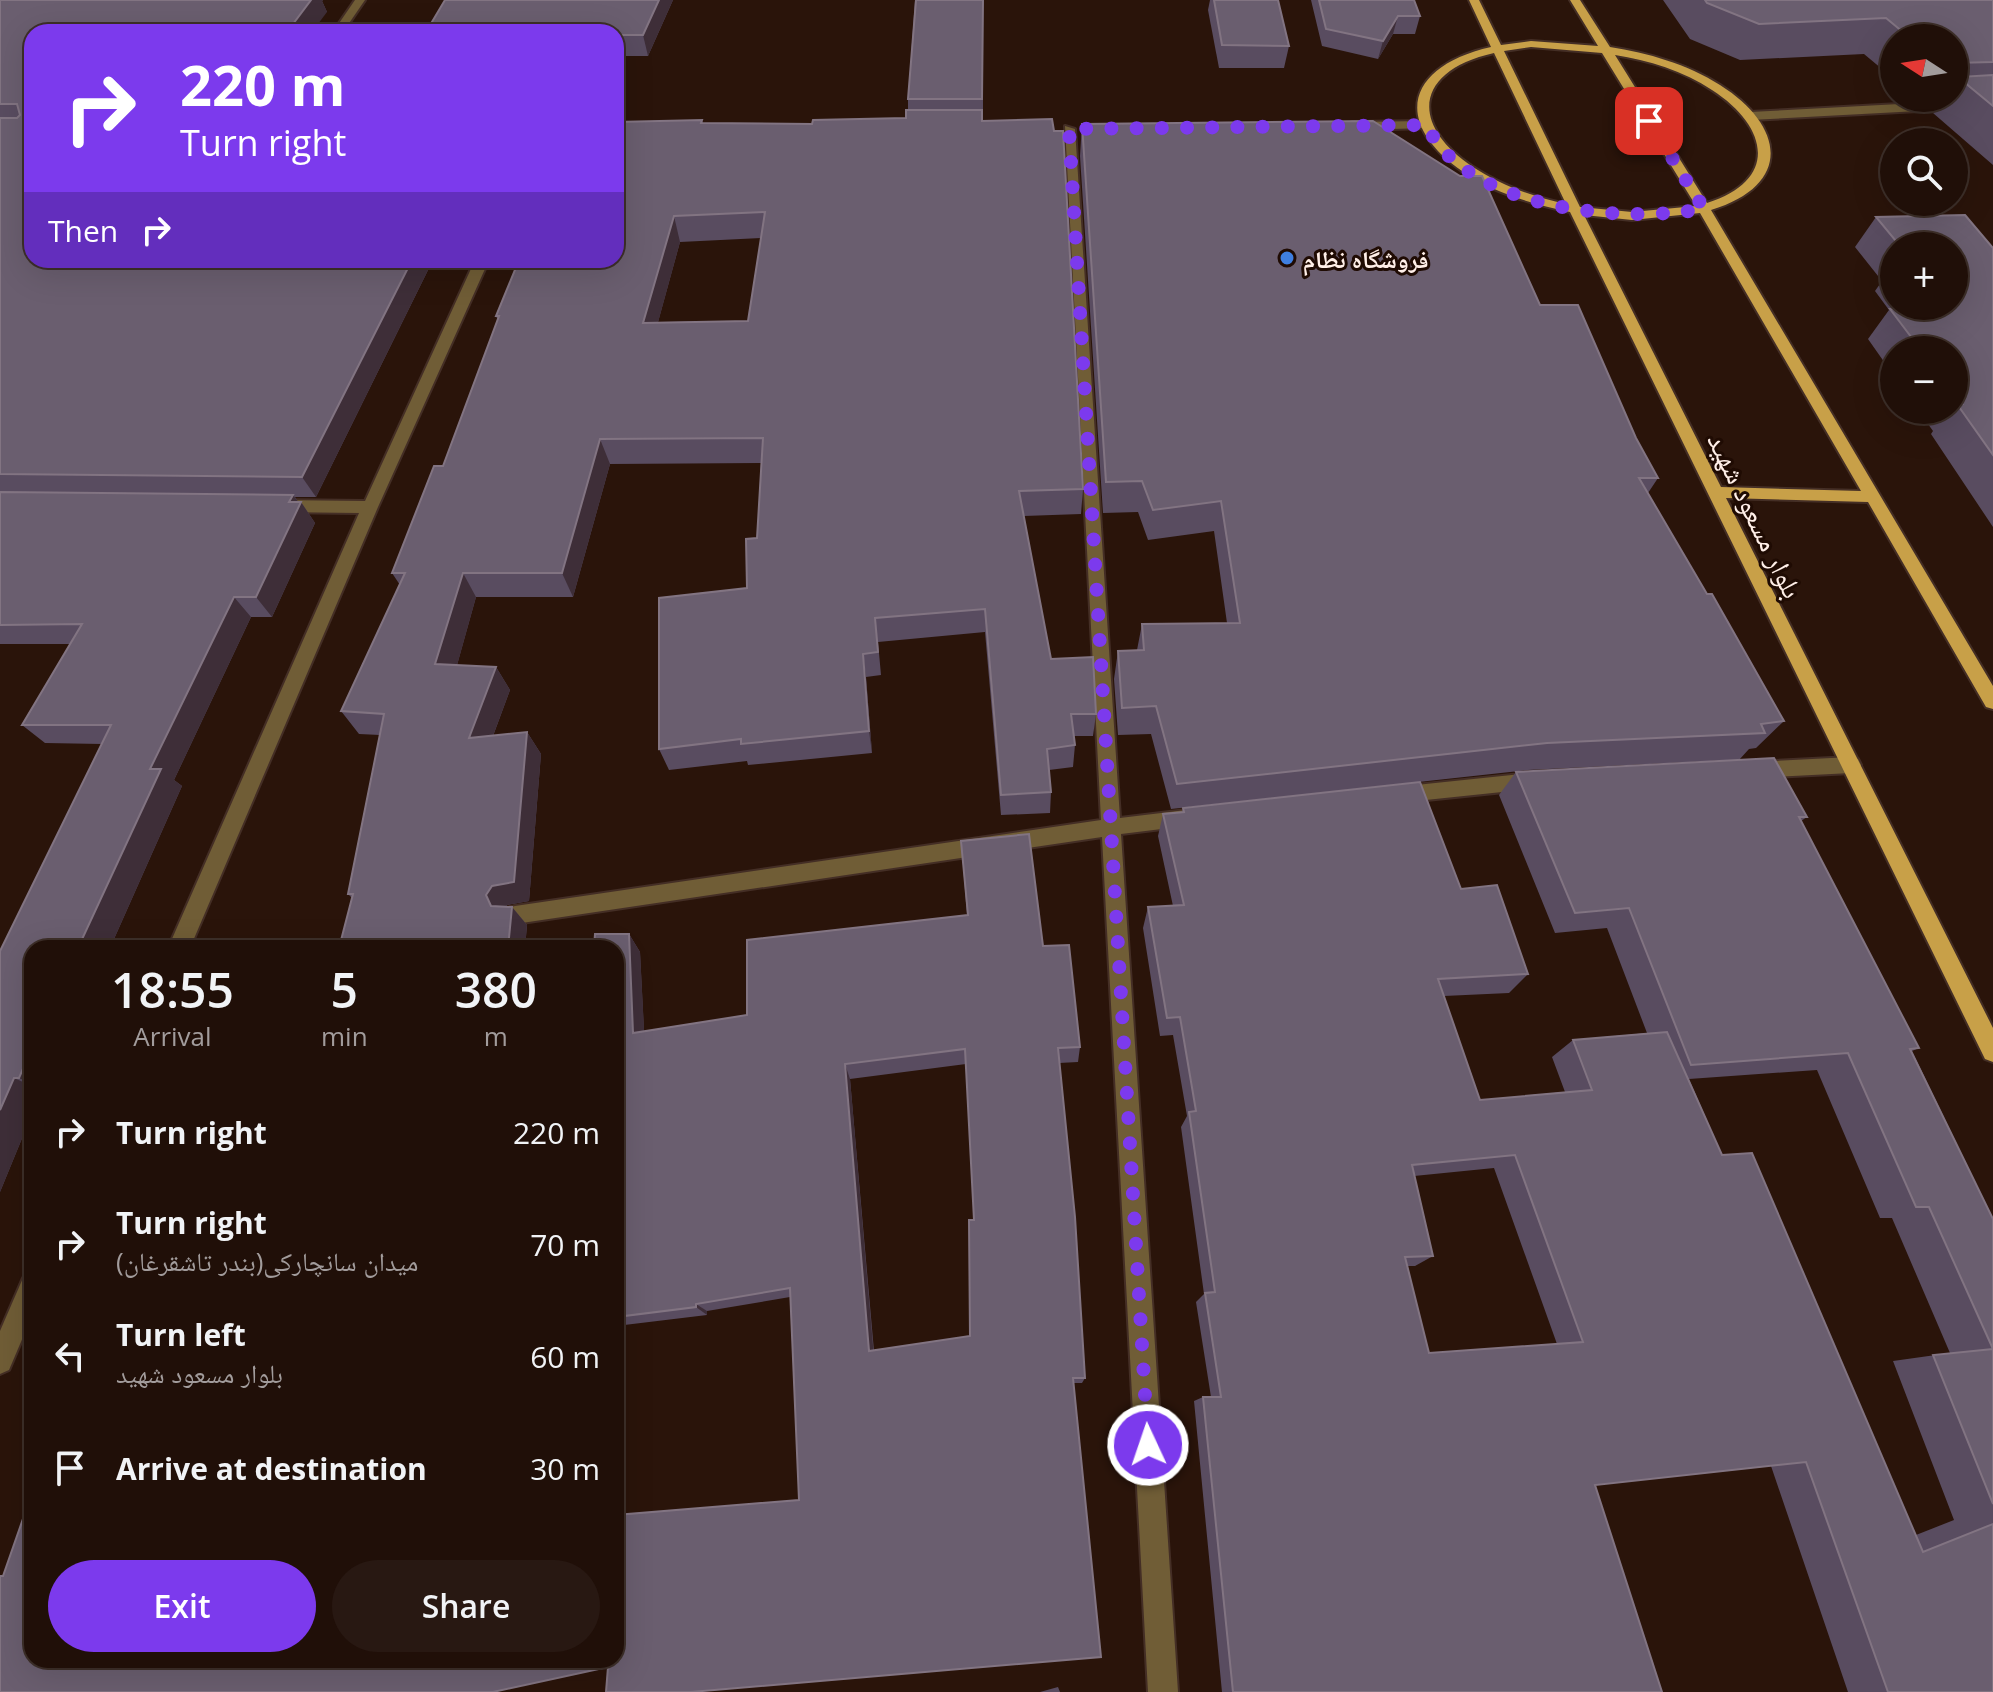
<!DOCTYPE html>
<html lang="en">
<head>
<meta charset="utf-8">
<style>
	:root { --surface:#200f08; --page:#281812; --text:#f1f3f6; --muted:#a29c9c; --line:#3d2f29; --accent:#7c3aed }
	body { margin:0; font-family:"Open Sans","Noto Naskh Arabic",sans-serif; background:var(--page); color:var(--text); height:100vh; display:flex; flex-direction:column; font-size:30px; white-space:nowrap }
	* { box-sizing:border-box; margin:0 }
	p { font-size:26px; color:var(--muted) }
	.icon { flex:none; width:44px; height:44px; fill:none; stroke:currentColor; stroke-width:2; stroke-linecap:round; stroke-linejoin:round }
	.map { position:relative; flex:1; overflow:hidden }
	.drawer { position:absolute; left:24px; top:940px; width:600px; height:728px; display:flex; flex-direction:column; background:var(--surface); border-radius:24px; box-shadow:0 8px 32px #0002,0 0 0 2px var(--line) }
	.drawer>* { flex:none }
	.top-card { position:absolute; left:24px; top:24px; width:600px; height:244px; border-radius:24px; box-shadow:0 8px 32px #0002,0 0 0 2px var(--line); background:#7c3aed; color:#fff; overflow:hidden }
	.needle { width:52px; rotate:282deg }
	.controls { position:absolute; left:1880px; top:24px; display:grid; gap:16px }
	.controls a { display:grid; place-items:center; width:88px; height:88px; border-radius:50%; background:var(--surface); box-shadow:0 8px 32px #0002,0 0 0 2px var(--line); font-size:40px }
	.pin { position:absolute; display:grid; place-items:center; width:68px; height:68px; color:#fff; margin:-34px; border-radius:16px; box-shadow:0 4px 12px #0006 }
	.me { position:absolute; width:88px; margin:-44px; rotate:357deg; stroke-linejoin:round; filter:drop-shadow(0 0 6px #0008) }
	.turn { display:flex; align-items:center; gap:28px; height:168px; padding:0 24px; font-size:36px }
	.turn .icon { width:104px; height:104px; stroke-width:2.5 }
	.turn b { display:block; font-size:56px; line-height:68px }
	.then { display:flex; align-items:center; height:76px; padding:0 24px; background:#0003; gap:16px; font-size:30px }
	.eta { display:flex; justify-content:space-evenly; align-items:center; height:136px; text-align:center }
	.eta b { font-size:48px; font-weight:600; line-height:56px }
	.cta { display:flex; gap:16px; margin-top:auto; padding:16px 24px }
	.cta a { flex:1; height:92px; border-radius:48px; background:var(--accent); color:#fff; font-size:32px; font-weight:600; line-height:92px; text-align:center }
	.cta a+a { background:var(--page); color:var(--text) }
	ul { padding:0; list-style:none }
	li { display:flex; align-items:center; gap:24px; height:112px; padding:0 24px }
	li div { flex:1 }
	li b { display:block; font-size:30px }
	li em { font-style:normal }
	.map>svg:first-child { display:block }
</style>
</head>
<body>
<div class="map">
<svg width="1993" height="1692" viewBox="0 0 1993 1692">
	<rect width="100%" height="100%" fill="#2a140a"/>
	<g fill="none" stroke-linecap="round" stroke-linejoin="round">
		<!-- minor casing -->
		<g stroke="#442e25" stroke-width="4">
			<g id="minor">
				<polygon points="355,0 365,0 343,32 333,32"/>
				<polygon points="1993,99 1993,107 1750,120 1744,116 1750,112"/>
				<polygon points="1425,121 1431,125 1429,128 1352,130 1346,126 1352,122"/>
				<polygon points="1065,126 1075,129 1120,818 1186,810 1193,812 1196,818 1193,824 1186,826 1121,834 1178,1692 1148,1692 1102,837 515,924 508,922 505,915 508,908 515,906 1101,820"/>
				<polygon points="475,260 489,260 378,507 190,948 168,948 359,513 276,512 268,506 276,500 365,501"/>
				<polygon points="1851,757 1858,759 1861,765 1858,771 1851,773 1756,778 1749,776 1746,770 1749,764 1756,762"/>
				<polygon points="1532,773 1539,775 1542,781 1539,787 1532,789 1397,803 1390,801 1387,795 1390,789 1397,787"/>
				<polygon points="32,1275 32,1316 9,1370 0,1374 0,1331 23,1278"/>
			</g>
		</g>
		<!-- major casing -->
		<g stroke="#442e25" stroke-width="4">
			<path id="major" d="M1469,0H1479L1501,45L1531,41L1598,46L1570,0H1580L1610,47C1648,53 1687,64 1720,85C1785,126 1793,185 1711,210L1993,686V709L1986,707L1868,502L1726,498L1993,1028V1062L1985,1059L1570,212C1533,204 1493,193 1462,171C1389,120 1410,65 1491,47ZM1531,47L1602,53L1696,206L1632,212L1580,207L1504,51ZM1494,53L1566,204C1534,197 1500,185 1473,167C1407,123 1417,70 1494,53ZM1615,55C1648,60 1684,71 1712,90C1768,126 1780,180 1707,203ZM1700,213L1861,491L1721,487L1584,215L1632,220Z"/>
		</g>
		<!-- minor -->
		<use href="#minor" fill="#705d36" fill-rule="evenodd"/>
		<!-- major -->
		<use href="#major" fill="#c8a048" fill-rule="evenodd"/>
	</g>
	<!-- wall -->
	<g fill="#594c60" fill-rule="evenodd">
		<polygon points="0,0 323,0 322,1 327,12 32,32 433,260 316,497 295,497 298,502 301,502 315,523 272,617 251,617 174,780 182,786 110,948 32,948 32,1114 0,1192 0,951 102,744 45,743 22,725 70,644 0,644"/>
		<polygon points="445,0 673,0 648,56 616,56 616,32"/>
		<path d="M856,0H983V121L1083,489L1081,514L1024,516L1051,659L1096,714L1093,736H1074L1075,745L1073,767L1049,770L1051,792L1050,813L1001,815L985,632L878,642L881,675L866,677L872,753L748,765L747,761L669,770L659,749L747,588L757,538L761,463L610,464L573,597H476L457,665L496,667L510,690L493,736L527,732L541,754L529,901L507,905L506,907H512L527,925L525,948H339L352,898L348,894L380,735L359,734L341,711L400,585L392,573L443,466L498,321L496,316L702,120L703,123L812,124L906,118L908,110V99L915,0ZM761,238L748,321L658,322L680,242Z"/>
		<polygon points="1210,0 1278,0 1289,46 1284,68 1219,68 1208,10"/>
		<polygon points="1311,0 1414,0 1420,16 1415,34 1393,34 1378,59 1322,46"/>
		<polygon points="1663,0 1993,0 1993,165 1933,113 1943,99 1918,100 1916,98 1954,98 1954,38 1894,38 1894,79 1864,54 1740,60 1690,39"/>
		<path d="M1082,124L1540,305L1636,438L1658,478L1648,493L1707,594L1784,721L1756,748L1749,749L1739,760L1807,817L1801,821L1919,1048L1912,1051L1993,1219V1692H1848L1771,1466L1595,1485L1662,1692H1222L1194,1401L1203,1397H1211L1196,1302L1204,1294L1181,1127L1187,1116L1173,1035L1160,1036L1143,928L1148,907L1173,906L1158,836L1163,814L1182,812L1183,808L1461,889L1528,974L1509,993L1444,996L1480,1100L1565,1092L1552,1057L1573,1040L1647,1033L1607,928L1555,933L1499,795L1516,772L1731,760L1528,770L1171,809L1151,734L1118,735L1114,679L1118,651L1137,650L1142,624L1227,623L1214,531L1148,540L1138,512L1103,513L1080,156ZM1817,1070L1880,1218H1892L1950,1353L1893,1361L1954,1520L1916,1535L1722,1155L1689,1079ZM1494,1168L1557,1344L1429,1353L1407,1266H1415L1433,1256L1414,1176Z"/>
		<path d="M1876,217L1993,248V527L1931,434L1933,431L1918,410H1954V350H1894V376L1868,339L1889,310L1875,291L1882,281L1855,247ZM1894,246H1954V306H1894Z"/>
		<path d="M961,841L1043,946L1080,1047L1078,1062L1059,1063L1085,1378L1082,1383H1073L608,1667L32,1660L799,1500L790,1297L707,1311V1315L616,1326V948L629,934L640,952L644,1031L747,1015L967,915ZM966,1064L974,1220L970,1336L874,1351L850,1079Z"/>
		<polygon points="1058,1687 1060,1692 1040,1692"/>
	</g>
	<!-- shaded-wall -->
	<g fill="#3e2e38">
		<polygon points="307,0 323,0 322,1 327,12 312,32 287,32"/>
		<polygon points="659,0 673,0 648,56 643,35"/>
		<polygon points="1398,16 1393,34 1378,59 1383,41"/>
		<polygon points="674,216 680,242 651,348 643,323"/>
		<polygon points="412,260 433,260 316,497 302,477"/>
		<polygon points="600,439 610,464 573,597 562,573"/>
		<polygon points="293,495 300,504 301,502 315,523 272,617 256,597 289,502"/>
		<polygon points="463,573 476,597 451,687 435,664"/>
		<polygon points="234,597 251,617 174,780 182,786 110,948 78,948 150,769"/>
		<polygon points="863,654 866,677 872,753 869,731"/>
		<polygon points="496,667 510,690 484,760 469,738"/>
		<polygon points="527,732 541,754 529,901 507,905 502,914 491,906 486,895"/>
		<polygon points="512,907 527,925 525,948 508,948"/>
		<polygon points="629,934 640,952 645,1048 633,1033"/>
		<polygon points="32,1049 32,1084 19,1078"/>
		<polygon points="845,1064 850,1079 874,1357 869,1351"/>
		<polygon points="14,1078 32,1086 32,1114 0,1192 0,1110"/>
		<polygon points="696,1304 707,1311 707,1315 696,1307"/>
	</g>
	<!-- building -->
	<g fill="#6a5e6f" stroke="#827482" stroke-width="2" fill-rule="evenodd">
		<polygon points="0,0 311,0 287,32 32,32 32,260 412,260 302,477 0,474 0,118 17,118 20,115 17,104 0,104"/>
		<polygon points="445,0 659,0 643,35 616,35 616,32 426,32"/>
		<polygon points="916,0 983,0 982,99 908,99"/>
		<polygon points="1214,0 1278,0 1289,46 1222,45"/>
		<polygon points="1319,0 1414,0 1420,16 1398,16 1383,41 1326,29"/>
		<polygon points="1705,0 1993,0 1993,62 1954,63 1954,38 1910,38 1886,18 1759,24 1707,3"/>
		<polygon points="1993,75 1993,106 1958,77"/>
		<path d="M906,110H982V121L1052,119L1054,131H1063L1083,489L1019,491L1051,659L1093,657L1096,714H1071L1075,745L1047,749L1051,792L1001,795L985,609L875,618L878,652L863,654L869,731L741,744V739L659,749V598L747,588L746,539L757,538L763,438L600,439L562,573H463L435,664L496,667L469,738L527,732L514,882L492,886L486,895L491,906L512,907L508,948H339L353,894H348L384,714L341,711L405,573H392L434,466H443L499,316H496L519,260H616V122L702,120L701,123L812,124L813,120L906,118ZM765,212L748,321L643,323L674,216Z"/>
		<polygon points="1373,121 1460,176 1482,176 1540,305 1578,305 1636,438 1658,478 1639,478 1707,594 1712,594 1784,721 1761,724 1765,733 1547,743 1177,784 1156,706 1122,708 1118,651 1144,650 1142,624 1240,623 1221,501 1153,510 1142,481 1106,482 1082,124"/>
		<polygon points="1965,215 1993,248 1993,455 1957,404 1962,404 1954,394 1954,350 1921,350 1890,309 1934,308 1932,306 1954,306 1954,246 1900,246 1876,217"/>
		<polygon points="0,492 293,495 289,502 301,502 256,597 234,597 150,769 161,769 78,948 32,948 32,1048 19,1078 14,1078 0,1110 0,951 111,725 22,725 82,624 0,625"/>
		<polygon points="1774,758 1807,817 1799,817 1919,1048 1910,1049 1993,1219 1993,1504 1933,1355 1993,1349 1929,1207 1916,1207 1848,1053 1691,1065 1629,908 1575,913 1516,772"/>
		<path d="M1420,782L1461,889L1497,885L1528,974L1438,979L1480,1100L1592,1090L1573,1040L1667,1032L1722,1155L1752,1153L1923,1552L1993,1524V1692H1888L1806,1462L1595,1485L1662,1692H1233L1203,1397H1221L1205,1293L1215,1292L1189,1112L1196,1111L1180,1017L1167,1018L1148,907L1184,905L1163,814L1184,812L1183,808ZM1515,1155L1583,1342L1429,1353L1405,1257L1433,1256L1412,1165Z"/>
		<path d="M1029,834L1043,946L1069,945L1080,1047L1058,1048L1075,1217L1085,1378H1073L1101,1657L691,1692H606L608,1667L493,1692H0V1576H3L32,1493V1660H616V1515L799,1500L790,1288L696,1304V1307L616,1317V948H594L595,934H629L633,1033L747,1015V940L968,915L961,841ZM965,1049L974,1220H969L970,1336L869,1351L845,1064Z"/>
	</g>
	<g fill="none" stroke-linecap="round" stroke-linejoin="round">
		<!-- route -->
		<path stroke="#7c3aed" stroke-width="14" stroke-dasharray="0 25.2" d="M1148,1445L1069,129L1425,125C1431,133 1436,142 1443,150C1500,212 1626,222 1704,209L1649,121"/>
	</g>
	<!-- markers -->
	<circle fill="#3f7fe0" stroke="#1f0b03" stroke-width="3" cx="1287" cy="258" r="8"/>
	<g text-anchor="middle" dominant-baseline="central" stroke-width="6" stroke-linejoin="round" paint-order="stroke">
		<!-- far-poi labels -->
		<g font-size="24" font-weight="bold" fill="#ffefe8" stroke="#1f0b03" text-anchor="start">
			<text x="1303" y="258">فروشگاه نظام</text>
		</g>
		<!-- street labels -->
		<g font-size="28" fill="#ffefe8" stroke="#1f0b03">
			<text transform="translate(1756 515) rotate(64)">بلوار مسعود شهید</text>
		</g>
	</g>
</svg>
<div class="controls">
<a><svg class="needle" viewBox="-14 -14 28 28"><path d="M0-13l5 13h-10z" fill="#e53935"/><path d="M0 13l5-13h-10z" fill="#a29c9c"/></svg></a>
<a><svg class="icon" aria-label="search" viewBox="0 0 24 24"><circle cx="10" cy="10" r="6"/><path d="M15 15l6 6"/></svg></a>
<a>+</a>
<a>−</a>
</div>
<div class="pin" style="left:1649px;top:121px;background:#d93025"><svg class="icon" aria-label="arrive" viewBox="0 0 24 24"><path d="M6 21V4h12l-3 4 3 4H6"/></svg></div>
<svg class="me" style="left:1148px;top:1445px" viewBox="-20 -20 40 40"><circle r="17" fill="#7c3aed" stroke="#fff" stroke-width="3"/><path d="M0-11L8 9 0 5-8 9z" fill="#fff"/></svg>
<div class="top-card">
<div class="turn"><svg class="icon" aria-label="right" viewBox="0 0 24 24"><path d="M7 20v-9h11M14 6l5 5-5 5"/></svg><div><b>220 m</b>Turn right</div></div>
<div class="then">Then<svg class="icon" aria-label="right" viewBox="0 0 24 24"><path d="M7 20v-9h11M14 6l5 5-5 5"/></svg></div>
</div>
<section class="drawer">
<div class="eta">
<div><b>18:55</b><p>Arrival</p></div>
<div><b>5</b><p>min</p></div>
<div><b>380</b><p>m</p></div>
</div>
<ul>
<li><svg class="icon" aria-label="right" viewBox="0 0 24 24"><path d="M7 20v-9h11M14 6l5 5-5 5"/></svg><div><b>Turn right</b></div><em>220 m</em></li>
<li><svg class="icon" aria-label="right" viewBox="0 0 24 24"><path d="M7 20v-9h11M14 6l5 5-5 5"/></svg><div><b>Turn right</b><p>میدان سانچارکی(بندر تاشقرغان)</p></div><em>70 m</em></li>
<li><svg class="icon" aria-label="left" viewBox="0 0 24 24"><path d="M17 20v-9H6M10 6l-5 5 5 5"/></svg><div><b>Turn left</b><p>بلوار مسعود شهید</p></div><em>60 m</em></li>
<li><svg class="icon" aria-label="arrive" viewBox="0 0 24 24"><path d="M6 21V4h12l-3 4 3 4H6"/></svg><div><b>Arrive at destination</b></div><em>30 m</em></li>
</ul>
<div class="cta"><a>Exit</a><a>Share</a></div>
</section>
</div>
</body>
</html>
